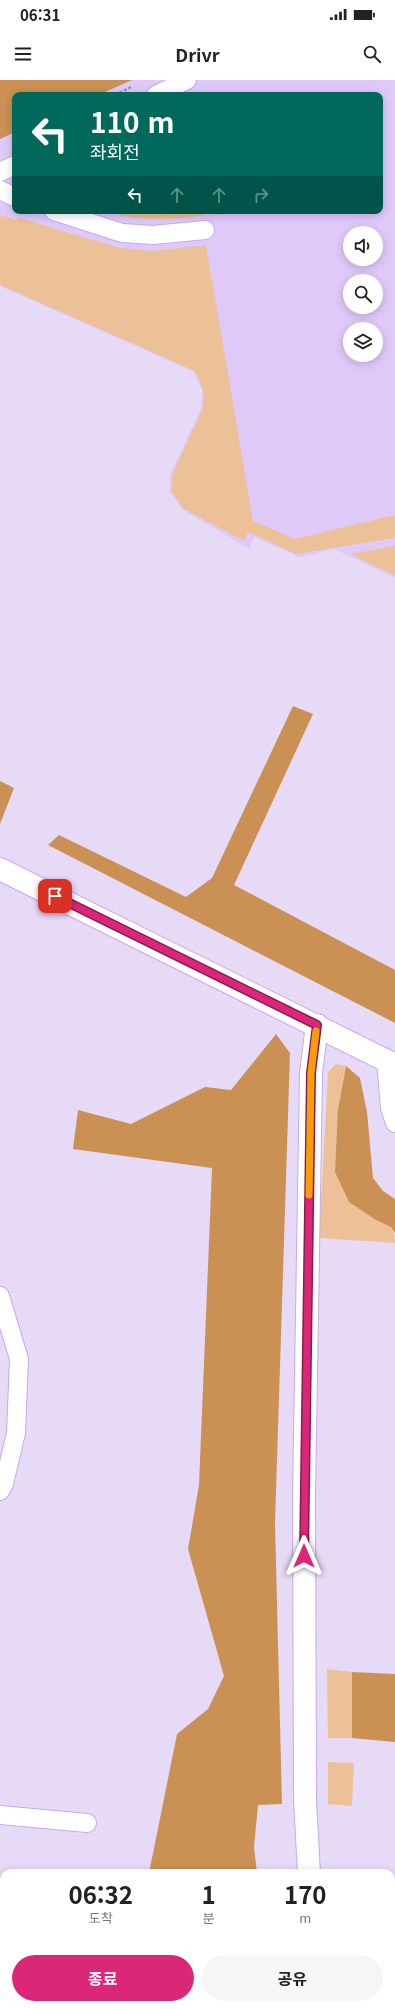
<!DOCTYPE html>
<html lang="ko">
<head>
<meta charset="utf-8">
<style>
	:root { --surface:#fff; --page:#f6f6f6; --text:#222; --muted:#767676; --accent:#db2777 }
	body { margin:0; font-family:Georgia,"Noto Sans KR",serif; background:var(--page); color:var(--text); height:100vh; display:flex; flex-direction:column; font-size:15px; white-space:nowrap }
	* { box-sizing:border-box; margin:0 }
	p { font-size:13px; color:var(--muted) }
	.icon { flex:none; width:22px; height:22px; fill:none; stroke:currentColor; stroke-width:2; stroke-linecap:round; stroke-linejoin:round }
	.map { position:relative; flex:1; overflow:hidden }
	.details { position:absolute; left:0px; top:1789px; width:395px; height:140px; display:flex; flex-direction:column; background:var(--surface); border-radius:12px 12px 0 0; box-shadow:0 2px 10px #0003 }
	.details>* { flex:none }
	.banner { position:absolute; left:12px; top:12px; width:371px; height:122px; border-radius:8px; box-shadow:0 2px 10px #0003; background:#00695c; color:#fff; overflow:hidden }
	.tools { position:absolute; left:343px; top:146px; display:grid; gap:8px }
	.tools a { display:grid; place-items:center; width:40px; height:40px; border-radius:50%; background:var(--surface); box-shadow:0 2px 10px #0003; font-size:20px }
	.pin { position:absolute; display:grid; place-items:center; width:34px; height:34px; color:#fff; margin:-17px; border-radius:8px; box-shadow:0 2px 6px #0006 }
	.me { position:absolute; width:44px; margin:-22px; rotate:0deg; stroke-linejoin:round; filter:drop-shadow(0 0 3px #0008) }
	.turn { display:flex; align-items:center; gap:14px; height:84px; padding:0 12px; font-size:18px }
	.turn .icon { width:52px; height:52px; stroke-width:2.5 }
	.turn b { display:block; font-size:28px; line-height:34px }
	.lanes { display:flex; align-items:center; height:38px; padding:0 12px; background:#0003; justify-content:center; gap:20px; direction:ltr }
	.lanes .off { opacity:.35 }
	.eta { display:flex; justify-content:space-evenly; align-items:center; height:68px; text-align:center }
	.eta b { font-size:24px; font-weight:700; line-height:28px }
	.action { display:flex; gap:8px; margin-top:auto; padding:8px 12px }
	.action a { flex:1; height:46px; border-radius:24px; background:var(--accent); color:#fff; font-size:16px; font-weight:700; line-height:46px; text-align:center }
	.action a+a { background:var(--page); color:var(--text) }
	.status { display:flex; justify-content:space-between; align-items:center; height:28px; padding:0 20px; background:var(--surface); direction:ltr }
	.status svg { height:11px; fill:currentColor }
	header { display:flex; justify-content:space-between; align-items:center; height:52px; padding:0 12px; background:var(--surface); font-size:18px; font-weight:700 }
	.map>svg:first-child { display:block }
</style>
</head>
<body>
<div class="status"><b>06:31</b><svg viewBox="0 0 49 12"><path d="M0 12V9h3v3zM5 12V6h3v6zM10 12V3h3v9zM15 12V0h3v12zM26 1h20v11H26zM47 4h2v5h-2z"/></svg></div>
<header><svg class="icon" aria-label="menu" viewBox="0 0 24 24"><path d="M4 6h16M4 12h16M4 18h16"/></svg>Drivr<svg class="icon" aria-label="search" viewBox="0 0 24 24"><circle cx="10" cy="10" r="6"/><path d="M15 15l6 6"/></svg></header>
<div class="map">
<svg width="395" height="1929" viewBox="0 0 395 1929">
	<rect width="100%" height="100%" fill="#e7daf7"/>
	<!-- built -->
	<path fill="#dfc9f9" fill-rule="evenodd" d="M0,0H395V498L334,469L299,477L254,457L249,469L183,430L170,412V395L201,328L202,310L194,292L0,206ZM15,15H380V131H15ZM350,153H376V179H350ZM350,201H376V227H350ZM350,249H376V275H350Z"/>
	<!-- green -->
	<g fill="#ecc197">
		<path d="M104,131H203L204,135C170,141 137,141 104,131Z"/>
		<polygon points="0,135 15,140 19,138 120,168 153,171 206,165 253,441 295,459 395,435 395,458 296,474 248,452 244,461 184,429 172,412 172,395 203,328 203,310 195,291 0,205"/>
		<polygon points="395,466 395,496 351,474 394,466"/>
		<path d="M336,984L346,986L338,1029L376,1140C390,1146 395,1146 395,1163L319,1158L328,992Z"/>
		<polygon points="327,1589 352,1592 352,1658 328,1658"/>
		<polygon points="328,1682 354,1683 352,1726 328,1724"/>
	</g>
	<!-- forest -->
	<g fill="#cb9154">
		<polygon points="0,0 132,0 98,15 15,15 15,52 0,59"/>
		<polygon points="293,626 313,634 234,805 395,890 395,943 48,765 59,755 186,817 212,798"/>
		<polygon points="0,701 14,708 0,744"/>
		<polygon points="276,954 290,973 275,1443 282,1724 258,1725 254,1767 257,1793 149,1793 177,1654 208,1629 224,1596 188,1469 199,1405 212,1088 73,1069 78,1030 131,1044 205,1007 231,1010"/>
		<polygon points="346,986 360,998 367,1032 373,1098 383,1111 395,1119 395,1153 391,1147 376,1140 349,1122 335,1092 338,1029"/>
		<polygon points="352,1592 395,1594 395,1662 352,1658"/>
		<polygon points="228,1925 299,1925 300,1929 228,1929"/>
	</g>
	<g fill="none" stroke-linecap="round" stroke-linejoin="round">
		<!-- service casing -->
		<g stroke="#caa8f0" stroke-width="20">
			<g id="service">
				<polyline points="156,15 187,0"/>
				<polyline points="0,92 15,85"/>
				<polyline points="0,110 15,117"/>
				<polyline points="54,131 122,153 153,155 205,150"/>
				<polyline points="386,981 390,1028 395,1043"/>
				<polyline points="0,1216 19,1279 16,1353 4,1404 0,1411"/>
				<polyline points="0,1735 87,1743"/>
			</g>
		</g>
		<!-- minor casing -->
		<g stroke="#caa8f0" stroke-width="24">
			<g id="minor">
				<polyline points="0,789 395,985"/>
				<polyline points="309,1793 305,1720 304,1415 311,993 317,945"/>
				<polyline points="317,1925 318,1929"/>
			</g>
		</g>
		<!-- path -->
		<polyline stroke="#a295b1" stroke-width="2.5" stroke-dasharray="3 2" stroke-linecap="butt" points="115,15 131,7"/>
		<!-- service -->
		<use href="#service" stroke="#fff" stroke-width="18"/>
		<!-- minor -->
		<use href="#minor" stroke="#fff" stroke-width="22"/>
	</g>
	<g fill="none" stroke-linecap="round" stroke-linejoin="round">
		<!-- route casing -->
		<g stroke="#8e194d" stroke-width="10">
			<polyline id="route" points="55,816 317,945 311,993 304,1476"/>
		</g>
		<!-- route -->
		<use href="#route" stroke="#db2777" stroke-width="7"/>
		<!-- slow -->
		<polyline stroke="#f59e0b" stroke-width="7" points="309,1115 311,993 316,951"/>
	</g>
</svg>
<div class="tools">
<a><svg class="icon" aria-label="sound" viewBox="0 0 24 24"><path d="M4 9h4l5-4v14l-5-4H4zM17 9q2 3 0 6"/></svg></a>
<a><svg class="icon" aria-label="search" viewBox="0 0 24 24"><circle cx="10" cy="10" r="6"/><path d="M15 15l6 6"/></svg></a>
<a><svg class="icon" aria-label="layers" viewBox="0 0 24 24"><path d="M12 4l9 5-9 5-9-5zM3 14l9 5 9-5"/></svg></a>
</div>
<div class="pin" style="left:55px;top:816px;background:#d93025"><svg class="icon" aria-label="arrive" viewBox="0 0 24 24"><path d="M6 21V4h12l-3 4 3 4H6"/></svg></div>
<svg class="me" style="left:304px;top:1476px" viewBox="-20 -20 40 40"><path d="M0-17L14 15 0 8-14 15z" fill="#db2777" stroke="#fff" stroke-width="4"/></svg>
<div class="banner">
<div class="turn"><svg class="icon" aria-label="left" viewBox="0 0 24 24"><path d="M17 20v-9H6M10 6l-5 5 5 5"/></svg><div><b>110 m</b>좌회전</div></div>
<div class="lanes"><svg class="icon" aria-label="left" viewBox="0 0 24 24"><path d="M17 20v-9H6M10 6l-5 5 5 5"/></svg><svg class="icon off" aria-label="ahead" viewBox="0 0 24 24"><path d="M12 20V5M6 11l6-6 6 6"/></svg><svg class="icon off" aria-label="ahead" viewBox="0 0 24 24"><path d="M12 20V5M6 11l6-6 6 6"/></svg><svg class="icon off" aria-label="right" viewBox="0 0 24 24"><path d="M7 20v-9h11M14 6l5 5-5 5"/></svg></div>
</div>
<section class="details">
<div class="eta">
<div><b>06:32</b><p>도착</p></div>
<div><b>1</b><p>분</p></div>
<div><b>170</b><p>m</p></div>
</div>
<div class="action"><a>종료</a><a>공유</a></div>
</section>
</div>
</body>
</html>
